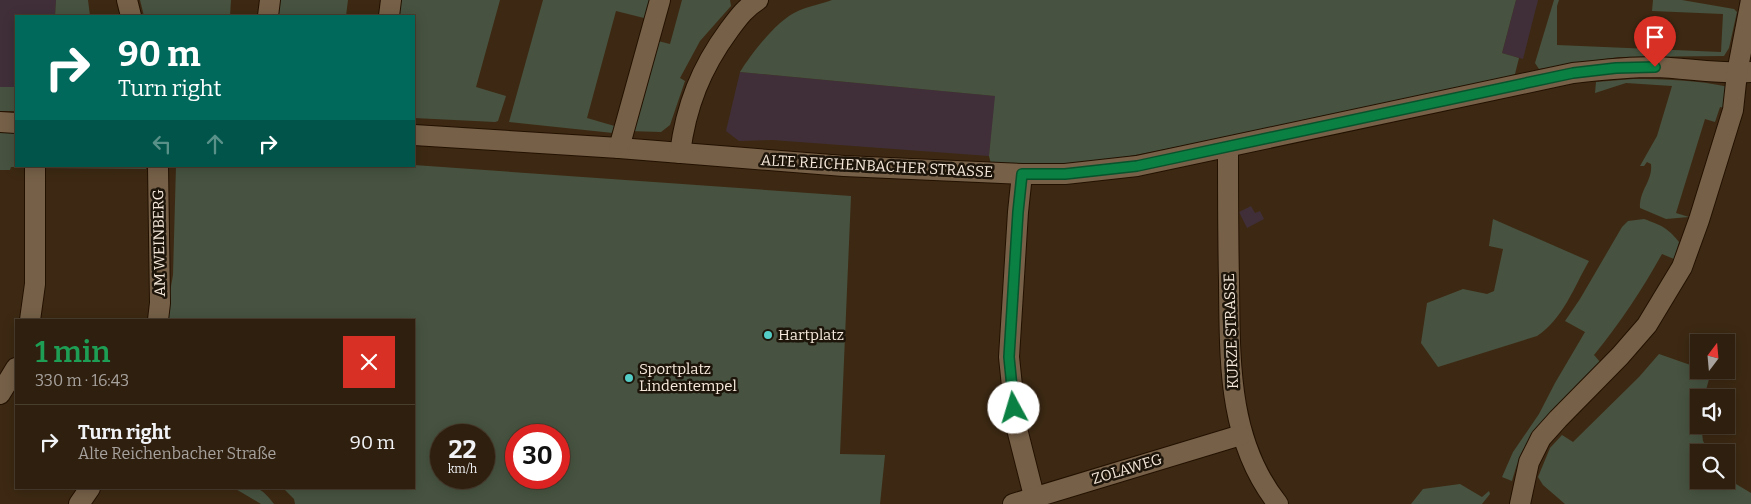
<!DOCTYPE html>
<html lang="en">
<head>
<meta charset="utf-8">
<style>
	:root { --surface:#2e1f0e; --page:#3a2c1c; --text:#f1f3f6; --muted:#a7a29e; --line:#493d2e }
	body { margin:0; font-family:Bitter,serif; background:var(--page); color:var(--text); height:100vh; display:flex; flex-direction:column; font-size:19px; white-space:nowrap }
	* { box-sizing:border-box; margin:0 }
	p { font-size:16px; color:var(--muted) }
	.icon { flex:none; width:28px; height:28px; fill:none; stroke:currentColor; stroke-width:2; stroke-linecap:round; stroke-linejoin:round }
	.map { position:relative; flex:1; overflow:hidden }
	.details { position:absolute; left:15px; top:319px; width:400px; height:170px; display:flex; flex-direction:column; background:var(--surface); border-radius:0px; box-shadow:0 2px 12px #0003,0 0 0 1px var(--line) }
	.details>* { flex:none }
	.top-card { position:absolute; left:15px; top:15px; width:400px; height:152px; border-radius:0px; box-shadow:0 2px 12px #0003,0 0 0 1px var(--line); background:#00695c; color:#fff; overflow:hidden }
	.needle { width:32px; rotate:16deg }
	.fabs { position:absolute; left:1690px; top:334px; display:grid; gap:10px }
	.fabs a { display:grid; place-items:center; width:45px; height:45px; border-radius:0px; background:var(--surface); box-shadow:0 2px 12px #0003,0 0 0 1px var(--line); font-size:25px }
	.speed { position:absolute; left:430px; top:424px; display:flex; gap:10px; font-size:25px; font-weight:700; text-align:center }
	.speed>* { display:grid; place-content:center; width:65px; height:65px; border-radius:50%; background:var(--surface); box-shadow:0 2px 12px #0003,0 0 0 1px var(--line); line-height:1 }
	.speed small { font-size:12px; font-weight:400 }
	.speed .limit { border:8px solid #d22; background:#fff; color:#111 }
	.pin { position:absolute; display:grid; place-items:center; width:42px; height:42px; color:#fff; margin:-51px -21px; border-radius:50% 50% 50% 0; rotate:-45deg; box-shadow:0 0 5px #0007 }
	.pin .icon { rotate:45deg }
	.me { position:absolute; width:55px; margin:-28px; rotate:354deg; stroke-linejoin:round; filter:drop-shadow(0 0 4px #0008) }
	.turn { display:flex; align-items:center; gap:18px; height:105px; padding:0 20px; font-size:22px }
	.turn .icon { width:65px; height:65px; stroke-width:2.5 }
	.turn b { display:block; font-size:35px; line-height:42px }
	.lanes { display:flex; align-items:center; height:48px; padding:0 20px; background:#0003; justify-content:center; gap:25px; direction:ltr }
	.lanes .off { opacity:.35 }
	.round { display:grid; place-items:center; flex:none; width:52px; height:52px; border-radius:0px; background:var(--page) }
	.head { display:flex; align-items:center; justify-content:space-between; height:85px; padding:0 20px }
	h1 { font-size:30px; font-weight:600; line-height:38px; color:#1e9e55 }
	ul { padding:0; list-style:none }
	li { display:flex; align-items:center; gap:15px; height:75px; padding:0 20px; border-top:1px solid var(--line) }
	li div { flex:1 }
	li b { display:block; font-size:19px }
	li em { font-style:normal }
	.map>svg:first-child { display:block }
</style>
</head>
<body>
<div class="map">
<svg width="1751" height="504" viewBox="0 0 1751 504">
	<rect width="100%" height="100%" fill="#3d2913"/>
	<!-- industrial -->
	<g fill="#402f39">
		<polygon points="0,0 56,0 55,16 16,16 16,87 0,87"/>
		<polygon points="1516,0 1538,0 1523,59 1502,53"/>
		<polygon points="740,72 996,96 989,156 772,140 739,141 726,131"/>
		<polygon points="1251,206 1255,213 1260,211 1264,219 1247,228 1239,212"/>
	</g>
	<!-- green -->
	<g fill="#475340" fill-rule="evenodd">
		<polygon points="56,0 88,0 90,16 55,16"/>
		<polygon points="140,0 231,0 230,16 144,16"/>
		<polygon points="274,0 348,0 346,16 272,16"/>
		<polygon points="396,0 500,0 476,87 506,96 498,121 495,122 414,118 414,16 394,16"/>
		<polygon points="543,0 652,0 648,19 616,11 587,118 618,127 613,133 509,122"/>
		<polygon points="682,0 730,0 731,6 700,41 680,78 685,81 670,125 661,132 628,131 654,40 670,44"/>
		<path d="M832,0H1516L1502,53L1519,58L1515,74L1505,77L1288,125L1079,166L991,164L989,156L995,96L740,72C752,53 777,20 798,11C809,6 821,4 832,0Z"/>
		<polygon points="1554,0 1559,0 1557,6 1557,45 1721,52 1723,14 1652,11 1653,0 1682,0 1734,9 1737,12 1729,48 1724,56 1619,57 1539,69 1535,63"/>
		<path d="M1633,79C1665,79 1697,80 1729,87L1725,108L1720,107L1715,122L1705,119L1676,213L1689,217L1666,219L1640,208C1639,190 1653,181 1651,164L1647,162L1644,166H1640L1657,136L1672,86L1626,83L1595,93L1596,82Z"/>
		<rect x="0" y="87" width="16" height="24"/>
		<polygon points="0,131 16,131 16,166 32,167 11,167 10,170 0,170"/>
		<path d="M414,165L851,196L840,454L885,455L880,504H295L294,499L283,488H414V320H165L173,275L176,166ZM441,435H484V478H441ZM516,435H559V478H516Z"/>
		<polygon points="41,166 146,166 146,169 41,168"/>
		<path d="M1493,219L1589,261C1574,287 1563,319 1537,336L1438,367L1421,343L1427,303L1463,289L1487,294L1494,291L1503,249L1489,246Z"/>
		<path d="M1644,219C1661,225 1668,228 1679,242L1674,259L1662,254C1642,290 1620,323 1594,355L1601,363C1577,387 1546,413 1528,442C1520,454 1516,467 1512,481L1502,477L1513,452L1539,414L1555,383L1585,332L1565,321L1580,299L1622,227L1628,221Z"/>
		<polygon points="1659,354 1699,368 1699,370 1711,372 1704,397 1699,398 1699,425 1701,425 1703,441 1710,452 1699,452 1699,480 1726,480 1726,474 1736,484 1751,493 1751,504 1565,504 1543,485 1538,477 1550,448 1562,435 1573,442 1639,377"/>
		<polygon points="1460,484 1482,497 1489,491 1490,494 1482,504 1411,504 1423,489"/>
		<path d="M234,488C257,487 259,485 274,504H261Z"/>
	</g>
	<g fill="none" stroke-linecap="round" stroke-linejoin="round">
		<!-- minor casing -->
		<g stroke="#231100" stroke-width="22">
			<g id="minor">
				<polyline points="127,0 131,16"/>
				<polyline points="268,16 270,0"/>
				<polyline points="389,16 391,0"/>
				<polyline points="0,122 16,123"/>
				<path d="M414,135L619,148L844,166L1022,174H1065L1137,166L1573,73C1600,70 1627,67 1654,67C1687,68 1719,74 1751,72"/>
				<path d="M1228,147C1228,192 1228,237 1229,281C1230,359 1227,440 1278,504"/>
				<polyline points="619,148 660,0"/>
				<path d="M680,153C686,106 701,68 729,30C738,18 745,8 758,0"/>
				<polyline points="1022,174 1018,212 1009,357 1016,425 1036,504"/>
				<polyline points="30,320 35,284 35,166"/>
				<polyline points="158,320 160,303 158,166"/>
				<polyline points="0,394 16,368"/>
				<polyline points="79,504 90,488"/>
				<polyline points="1013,504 1241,435"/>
				<polyline points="1520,504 1529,462 1541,438 1558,419 1620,356 1647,325 1682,267 1699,220 1733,110 1737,73 1751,0"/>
			</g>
		</g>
		<!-- minor -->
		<use href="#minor" stroke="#766048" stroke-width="20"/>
	</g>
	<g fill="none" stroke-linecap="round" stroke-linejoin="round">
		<!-- route casing -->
		<g stroke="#07532c" stroke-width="12">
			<polyline id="route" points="1014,408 1009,357 1018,212 1022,174 1065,174 1137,166 1573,73 1616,68 1655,67"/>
		</g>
		<!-- route -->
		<use href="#route" stroke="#0b8043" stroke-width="9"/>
	</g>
	<!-- markers -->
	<g fill="#54cdc7" stroke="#1d140a" stroke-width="2">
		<circle cx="768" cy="335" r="5"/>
		<circle cx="629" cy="378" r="5"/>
	</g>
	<g text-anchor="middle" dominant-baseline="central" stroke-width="5" stroke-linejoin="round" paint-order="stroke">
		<!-- street labels -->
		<g font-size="15" fill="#f7eadc" stroke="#1d140a">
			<text transform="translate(877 166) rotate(3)">ALTE REICHENBACHER STRASSE</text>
			<text transform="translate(159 243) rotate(-91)">AM WEINBERG</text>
			<text transform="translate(1231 331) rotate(-92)">KURZE STRASSE</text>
			<text transform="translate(1127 469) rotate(-17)">ZOLAWEG</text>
		</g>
		<!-- poi labels -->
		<g font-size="15" fill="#f7eadc" stroke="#1d140a" text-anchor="start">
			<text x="778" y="335">Hartplatz</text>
			<text x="639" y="369">Sportplatz<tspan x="639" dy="17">Lindentempel</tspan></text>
		</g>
	</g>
</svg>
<div class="fabs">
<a><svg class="needle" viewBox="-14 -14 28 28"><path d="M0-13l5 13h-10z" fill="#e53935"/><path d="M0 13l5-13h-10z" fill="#a7a29e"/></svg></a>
<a><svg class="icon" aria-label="sound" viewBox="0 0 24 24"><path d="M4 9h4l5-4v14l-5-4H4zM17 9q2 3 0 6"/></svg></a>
<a><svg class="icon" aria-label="search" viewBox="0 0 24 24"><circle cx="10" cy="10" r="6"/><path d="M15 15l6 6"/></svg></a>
</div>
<div class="speed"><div>22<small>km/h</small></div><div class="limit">30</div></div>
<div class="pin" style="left:1655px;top:67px;background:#d93025"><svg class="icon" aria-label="arrive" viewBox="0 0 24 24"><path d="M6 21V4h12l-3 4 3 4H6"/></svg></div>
<svg class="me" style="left:1014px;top:408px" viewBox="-20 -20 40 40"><circle r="19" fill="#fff"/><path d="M0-13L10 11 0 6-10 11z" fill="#0b8043"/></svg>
<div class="top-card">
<div class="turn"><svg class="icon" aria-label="right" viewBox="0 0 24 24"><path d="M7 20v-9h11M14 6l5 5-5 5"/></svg><div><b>90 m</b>Turn right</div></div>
<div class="lanes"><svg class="icon off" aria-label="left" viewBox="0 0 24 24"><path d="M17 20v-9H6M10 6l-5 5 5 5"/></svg><svg class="icon off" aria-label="ahead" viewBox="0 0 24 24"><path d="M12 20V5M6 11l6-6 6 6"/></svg><svg class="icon" aria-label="right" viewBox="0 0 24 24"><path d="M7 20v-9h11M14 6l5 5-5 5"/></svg></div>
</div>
<section class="details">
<div class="head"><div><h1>1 min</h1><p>330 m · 16:43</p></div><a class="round" style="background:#d93025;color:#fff"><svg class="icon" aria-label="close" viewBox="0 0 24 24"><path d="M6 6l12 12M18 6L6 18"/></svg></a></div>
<ul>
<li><svg class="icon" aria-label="right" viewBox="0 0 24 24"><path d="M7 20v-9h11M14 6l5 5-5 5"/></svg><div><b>Turn right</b><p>Alte Reichenbacher Straße</p></div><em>90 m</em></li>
</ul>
</section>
</div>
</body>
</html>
